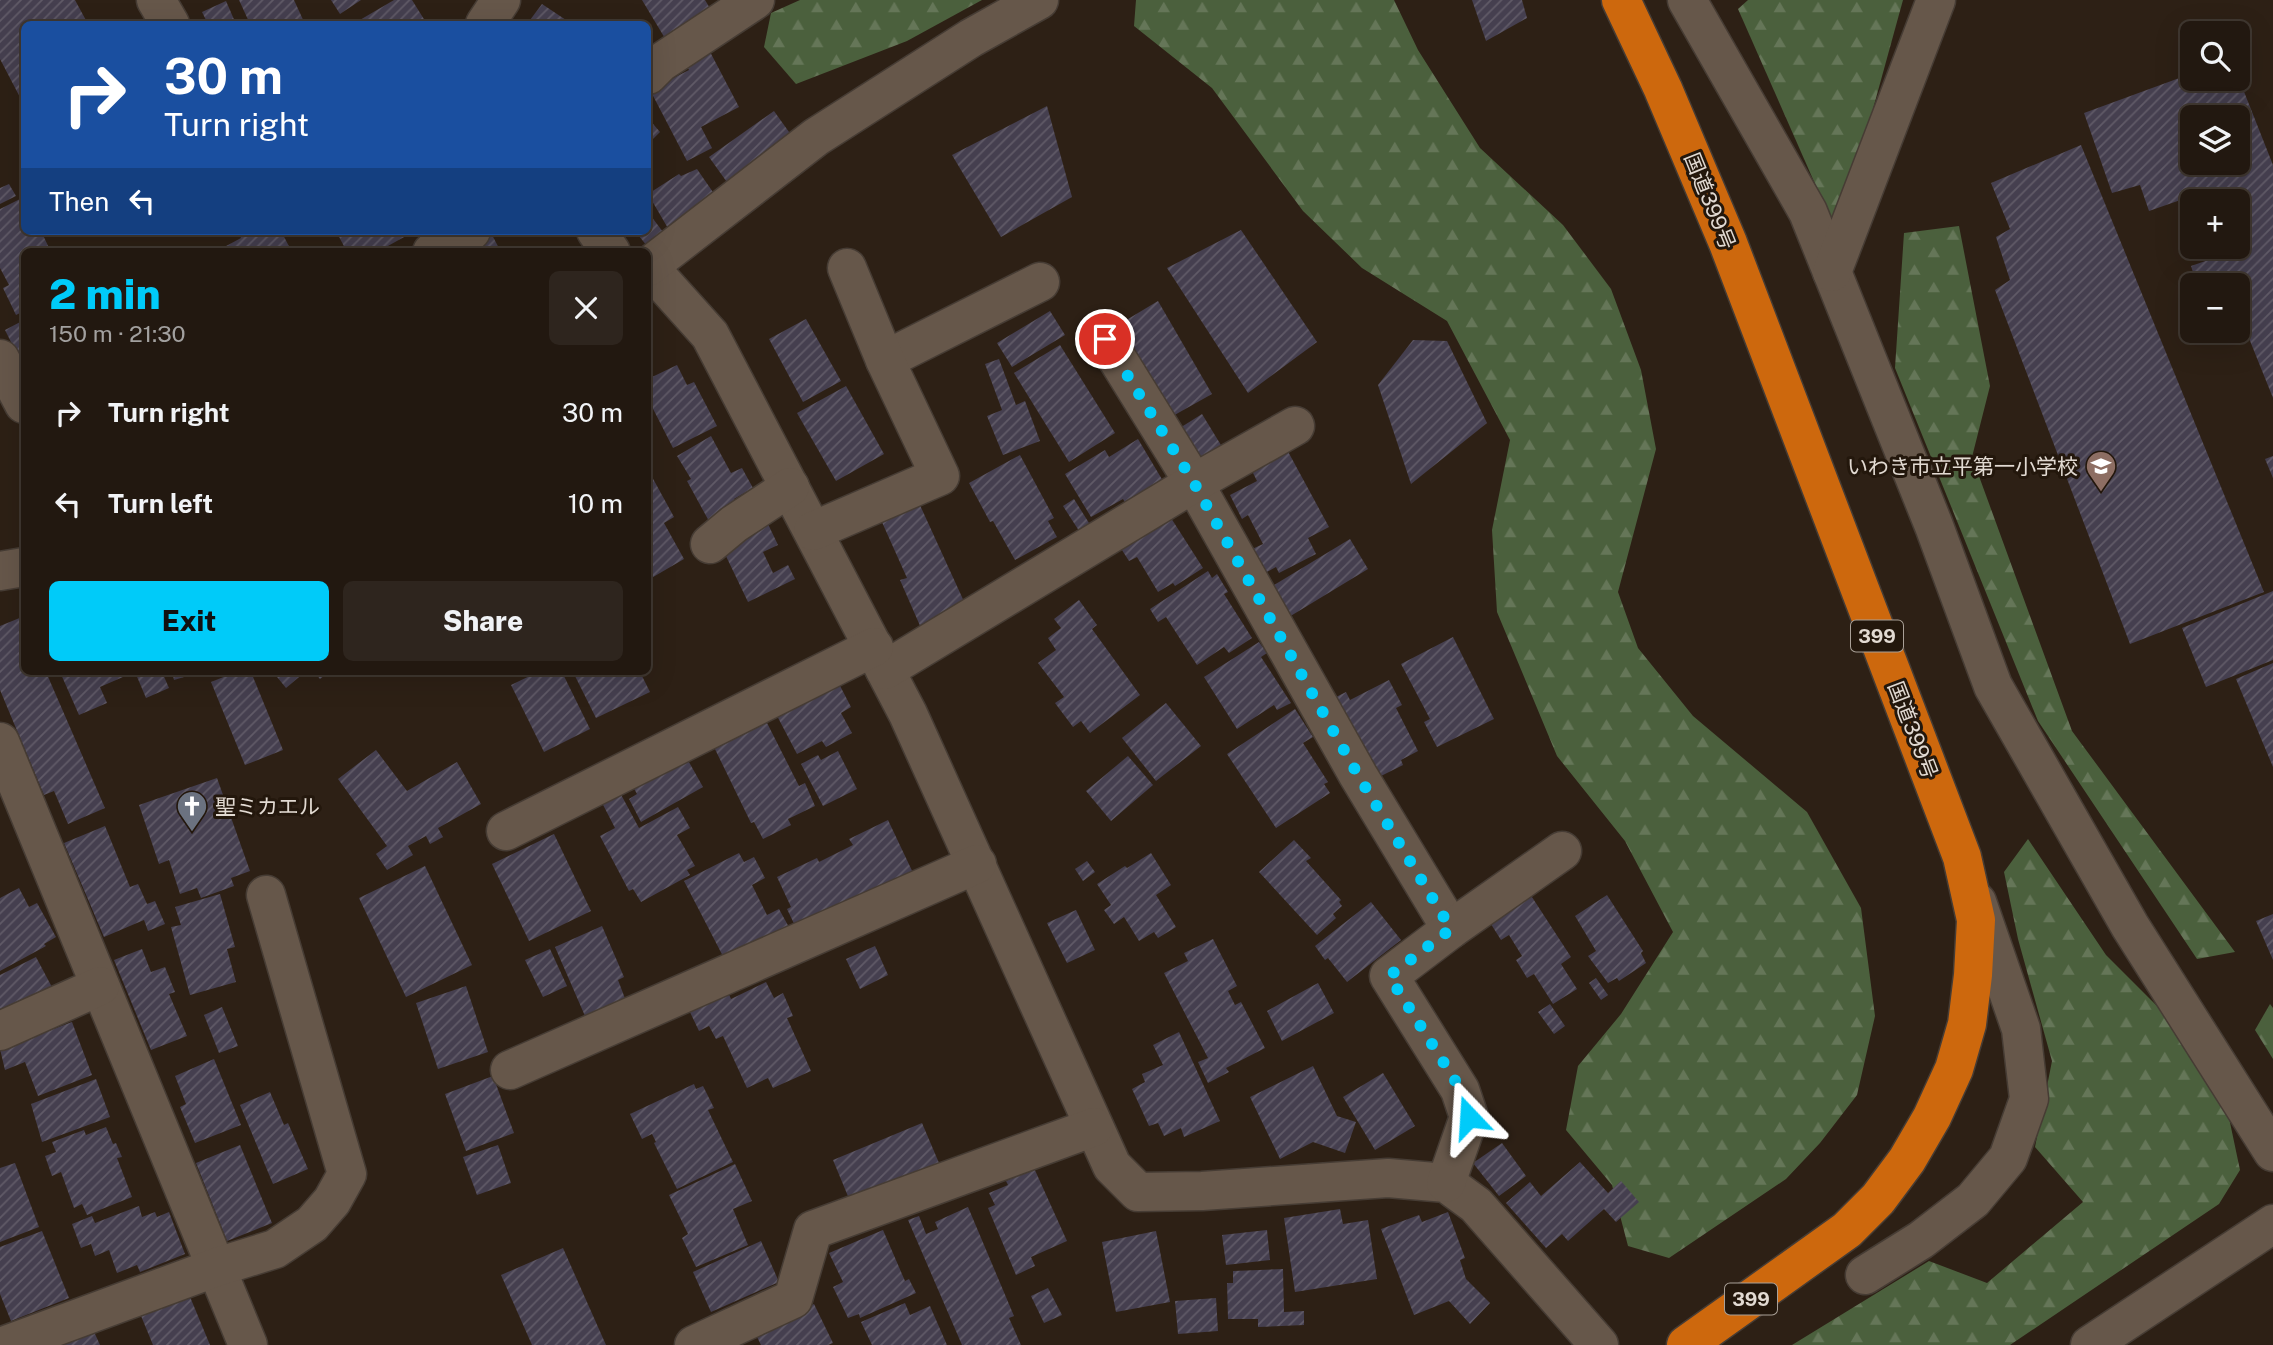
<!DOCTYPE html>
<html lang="en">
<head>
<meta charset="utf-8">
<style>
	:root { --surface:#221810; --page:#2e251e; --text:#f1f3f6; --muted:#a2a09f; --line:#3f3730; --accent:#00cbf9 }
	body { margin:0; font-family:"Public Sans","Noto Sans JP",sans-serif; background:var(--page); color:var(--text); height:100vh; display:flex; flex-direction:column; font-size:26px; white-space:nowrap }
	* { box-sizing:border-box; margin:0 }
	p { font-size:23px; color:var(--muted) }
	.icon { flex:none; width:38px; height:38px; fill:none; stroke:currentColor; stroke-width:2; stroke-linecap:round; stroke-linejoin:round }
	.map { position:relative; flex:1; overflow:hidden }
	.side { position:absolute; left:21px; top:248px; width:630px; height:427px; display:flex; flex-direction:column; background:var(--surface); border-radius:10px; box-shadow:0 7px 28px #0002,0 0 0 2px var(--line) }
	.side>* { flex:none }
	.hud { position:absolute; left:21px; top:21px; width:630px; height:214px; border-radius:10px; box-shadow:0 7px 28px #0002,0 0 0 2px var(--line); background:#1a4fa0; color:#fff; overflow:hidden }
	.fabs { position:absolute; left:2180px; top:21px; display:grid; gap:14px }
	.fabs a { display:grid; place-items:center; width:70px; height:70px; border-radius:10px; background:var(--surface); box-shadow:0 7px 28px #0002,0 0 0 2px var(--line); font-size:35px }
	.pin { position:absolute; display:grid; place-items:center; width:60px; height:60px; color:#fff; margin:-30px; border:4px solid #fff; border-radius:50%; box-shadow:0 2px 7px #0007 }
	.me { position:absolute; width:77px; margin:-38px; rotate:340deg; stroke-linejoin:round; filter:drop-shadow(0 0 5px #0008) }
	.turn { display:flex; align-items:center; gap:24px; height:147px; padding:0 28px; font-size:32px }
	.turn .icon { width:91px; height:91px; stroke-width:2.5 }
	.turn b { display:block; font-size:49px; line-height:60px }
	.then { display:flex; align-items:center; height:66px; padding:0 28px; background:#0003; gap:14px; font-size:26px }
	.round { display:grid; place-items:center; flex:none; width:74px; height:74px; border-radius:10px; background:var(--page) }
	.summary { display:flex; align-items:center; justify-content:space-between; height:119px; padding:0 28px }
	h1 { font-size:42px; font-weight:800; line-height:52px; color:var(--accent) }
	.button { display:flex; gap:14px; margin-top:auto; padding:14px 28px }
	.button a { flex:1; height:80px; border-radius:10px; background:var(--accent); color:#111; font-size:28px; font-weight:800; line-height:80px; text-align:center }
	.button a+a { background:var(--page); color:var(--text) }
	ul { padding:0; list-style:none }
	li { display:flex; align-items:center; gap:21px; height:91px; padding:0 28px }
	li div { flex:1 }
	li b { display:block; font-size:26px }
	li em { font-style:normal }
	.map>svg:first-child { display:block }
</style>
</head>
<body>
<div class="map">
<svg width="2273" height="1345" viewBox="0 0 2273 1345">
	<defs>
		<pattern id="forest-firs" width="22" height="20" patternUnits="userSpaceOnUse" patternTransform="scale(1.75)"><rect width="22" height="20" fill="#4b603d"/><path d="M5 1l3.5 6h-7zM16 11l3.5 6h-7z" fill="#657658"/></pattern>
		<pattern id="building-hatch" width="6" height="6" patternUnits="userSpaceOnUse" patternTransform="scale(1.75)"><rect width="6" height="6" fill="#453f4f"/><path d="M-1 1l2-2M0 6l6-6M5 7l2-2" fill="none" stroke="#605a67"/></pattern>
	</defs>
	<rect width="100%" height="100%" fill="#2d2015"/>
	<!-- forest -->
	<g fill="url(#forest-firs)">
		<polygon points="800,0 982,0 907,41 796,84 764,47 771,13"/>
		<polygon points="1136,0 1394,0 1418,50 1480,148 1563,225 1611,289 1641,370 1656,449 1618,592 1638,648 1693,716 1807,812 1861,908 1875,1016 1857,1095 1820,1143 1786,1179 1669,1258 1628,1246 1612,1185 1566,1130 1578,1066 1621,1014 1673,932 1625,841 1557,756 1497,612 1492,530 1510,440 1447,321 1362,268 1303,211 1212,88 1134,26"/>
		<polygon points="1748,0 1903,0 1838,236 1738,9"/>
		<polygon points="1959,226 1990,386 1972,457 2072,731 2235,952 2197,959 2038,721 1895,368 1904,233"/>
		<polygon points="2028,839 2106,955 2170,1019 2228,1113 2240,1170 2219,1204 2010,1345 1792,1345 1929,1261 1987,1283 2083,1202 2035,1147 2052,1061 2018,939 2004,872"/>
		<polygon points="2270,1004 2273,1008 2273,1059 2255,1030"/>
	</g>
	<!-- building -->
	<g fill="url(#building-hatch)" fill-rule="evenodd">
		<polygon points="0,0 75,0 88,24 24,24 24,105 0,59"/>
		<polygon points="239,0 294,0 305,24 250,24"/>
		<polygon points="331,0 361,0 340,14"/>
		<polygon points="394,0 412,0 427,24 353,24"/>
		<polygon points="642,0 705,0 714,15 669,45"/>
		<polygon points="1472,0 1522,0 1527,18 1486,41"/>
		<polygon points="226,1 236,24 208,24 202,12"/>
		<polygon points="542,4 572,24 527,24"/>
		<polygon points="708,48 739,107 701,127 712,148 687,161 650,90 689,70 684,60"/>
		<path d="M2193,73V79H2239L2273,165V398L2244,326L2238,328V285H2197L2191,266L2217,257L2213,247H2238V201H2194L2192,196L2149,211L2140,185L2112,193L2084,113ZM2193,117H2238V163H2193Z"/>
		<polygon points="1047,106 1072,197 1001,237 952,155"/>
		<polygon points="774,111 794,139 729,185 709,157"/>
		<polygon points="648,118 660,132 648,144"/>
		<polygon points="2081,145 2264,592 2130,644 1995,290 2010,280 1996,237 2010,229 1991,183"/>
		<polygon points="697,169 717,198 669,230 648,194 679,174 681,176"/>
		<polygon points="9,184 16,196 0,204 0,188"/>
		<polygon points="24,197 24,231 41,231 51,252 24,252 24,311 16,315 3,288 9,285 0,268 0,209"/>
		<polygon points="648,212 663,232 647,246 635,231 648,231"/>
		<polygon points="1241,230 1317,342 1248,393 1167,268"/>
		<polygon points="243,231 281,231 292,252 215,252 241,238 239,233"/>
		<polygon points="336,231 415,231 377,252 347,252"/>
		<polygon points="491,233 501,252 457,252"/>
		<polygon points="1158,301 1212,394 1171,417 1118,325"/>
		<polygon points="1050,311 1065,335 1012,367 997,343"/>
		<polygon points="806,319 841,381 803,402 769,339"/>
		<polygon points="24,320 24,368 5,330"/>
		<polygon points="1413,340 1447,341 1487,423 1411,484 1378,385"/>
		<polygon points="1060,345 1115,433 1069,462 1014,373"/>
		<polygon points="999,359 1016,405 1025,401 1040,441 1003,455 987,416 1002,410 985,364"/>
		<polygon points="677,365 687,385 694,382 717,426 673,448 648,399 648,373 650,378"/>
		<polygon points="846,386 884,454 836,481 797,413"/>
		<polygon points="1202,414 1224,450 1201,464 1175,431"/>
		<polygon points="711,436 731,473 742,468 753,488 734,499 738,506 710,523 687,481 691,479 677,456"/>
		<polygon points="1138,439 1163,481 1126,504 1123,499 1091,517 1065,474 1105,450 1109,457"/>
		<polygon points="1285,446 1329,527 1308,538 1316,554 1279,573 1276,567 1261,575 1248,551 1263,544 1248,515 1242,519 1230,495 1257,481 1249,465"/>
		<polygon points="1020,455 1054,518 1048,521 1057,537 1015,560 993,521 990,522 969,483"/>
		<polygon points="2273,456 2273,478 2265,459"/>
		<polygon points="651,475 674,517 664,523 684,559 648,580 648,477"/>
		<polygon points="1074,499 1094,531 1083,537 1063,506"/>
		<polygon points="919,503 967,608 921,628 900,580 907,578 881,520"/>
		<polygon points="1171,518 1203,568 1175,586 1173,583 1158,592 1137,557 1129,561 1120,547"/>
		<polygon points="768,524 778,545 763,552 773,573 788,565 795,579 748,602 724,552 740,544 738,538"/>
		<polygon points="1350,539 1368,569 1284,620 1266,590"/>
		<polygon points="1208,571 1212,578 1217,574 1228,592 1224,594 1252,638 1229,653 1224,647 1197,665 1166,617 1158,622 1150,609"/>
		<polygon points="2273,591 2273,660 2206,687 2182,628"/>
		<polygon points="1079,600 1097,625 1092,629 1140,695 1090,733 1081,721 1073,727 1055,703 1064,697 1038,663 1056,650 1048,638 1061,628 1054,619"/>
		<polygon points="22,617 24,622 24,672 46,672 105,808 68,824 54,791 44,795 0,690 0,626"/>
		<polygon points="1453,637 1494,719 1437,747 1424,722 1430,719 1401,664"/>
		<polygon points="1259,642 1267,653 1261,657 1291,703 1277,710 1274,705 1237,729 1204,677"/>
		<polygon points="2273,663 2273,767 2236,679"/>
		<polygon points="60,672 120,672 123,677 100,687 107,703 79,715"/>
		<polygon points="135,672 162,672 169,688 146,698"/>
		<polygon points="172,672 193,672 194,674 174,680"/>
		<polygon points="236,672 251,672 283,750 245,765 211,682"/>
		<polygon points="273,672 305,672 286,688"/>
		<polygon points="314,672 329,672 320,679"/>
		<polygon points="538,672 562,672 590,729 544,752 511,685"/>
		<polygon points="573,672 640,672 650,692 596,718"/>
		<polygon points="837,680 851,707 841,713 852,733 826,747 822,741 797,754 775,712"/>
		<polygon points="1389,680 1402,705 1396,708 1418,751 1401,760 1403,765 1373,780 1332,699 1346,692 1350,700"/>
		<polygon points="1166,703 1201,746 1156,781 1122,738"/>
		<polygon points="1295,709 1313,737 1303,743 1328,782 1324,784 1330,793 1276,828 1227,754"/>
		<polygon points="764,717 799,786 805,783 815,806 788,819 791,825 763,839 754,822 751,823 712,743"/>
		<polygon points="376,750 407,791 457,762 481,804 438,828 443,837 430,844 426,836 408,846 413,855 387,870 376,854 387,846 338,779"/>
		<polygon points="838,751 857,789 823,806 801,764 818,755 821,760"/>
		<polygon points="685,755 703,787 641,822 629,799 637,794 632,785"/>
		<polygon points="1128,756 1153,785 1111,821 1086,791"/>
		<polygon points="217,778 250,871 231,878 234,886 201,898 197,888 180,894 169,860 159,864 139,805"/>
		<polygon points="618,789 639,828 678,807 690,828 677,835 695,866 687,870 690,875 641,902 633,889 629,891 600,836 615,828 600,799"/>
		<polygon points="888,820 915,877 798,932 787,909 791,907 777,877 817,858 819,862 853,845 849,839"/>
		<polygon points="105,826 130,887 138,884 147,904 155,901 165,924 148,931 144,920 104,937 64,843"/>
		<polygon points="554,834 591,911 529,941 492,864"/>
		<polygon points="1294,840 1311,858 1306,861 1341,900 1339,902 1342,906 1333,914 1336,918 1317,935 1259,872"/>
		<polygon points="739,853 744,862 754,857 765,878 752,885 767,915 779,909 790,929 727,964 684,881"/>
		<polygon points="1151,853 1171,885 1156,895 1176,927 1158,938 1154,932 1139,941 1124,917 1114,924 1104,910 1111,905 1097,884 1125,866 1127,868"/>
		<polygon points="1087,861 1095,872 1083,881 1075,869"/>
		<polygon points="425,866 472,965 406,997 359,898"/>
		<polygon points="19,888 29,907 37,903 56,937 44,944 46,946 0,971 0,898"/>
		<polygon points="220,894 235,947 227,949 236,982 190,995 171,927 181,925 175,907"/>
		<polygon points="1530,894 1571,957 1561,964 1577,989 1553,1004 1534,974 1527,978 1516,960 1522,956 1509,935 1501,940 1489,921"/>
		<polygon points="1607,895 1643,951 1641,953 1646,963 1619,981 1617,978 1608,983 1588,956 1596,951 1575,916"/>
		<polygon points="1371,902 1401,940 1347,982 1328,958 1325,960 1315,946"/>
		<polygon points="1076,910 1095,950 1067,963 1047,923"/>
		<polygon points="2273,914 2273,960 2256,921"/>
		<polygon points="602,926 624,977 618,980 626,1001 585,1016 555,947"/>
		<polygon points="1213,939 1237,986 1228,991 1235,1005 1241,1002 1265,1048 1226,1068 1229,1072 1208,1083 1198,1062 1208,1058 1164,973 1188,961 1184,953"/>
		<polygon points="875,946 888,975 860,989 846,959"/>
		<polygon points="142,949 151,972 165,967 175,992 169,994 187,1036 151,1050 114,960"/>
		<polygon points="550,949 567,986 543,997 525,960"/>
		<polygon points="36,957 54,991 0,1018 0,975"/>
		<polygon points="1596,978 1608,995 1601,1000 1589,983"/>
		<polygon points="766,982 774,998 783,993 793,1016 787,1018 811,1071 773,1088 768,1078 747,1088 723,1036 716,1039 709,1026 699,1031 688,1008 727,990 731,999"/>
		<polygon points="1318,983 1334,1013 1282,1041 1267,1011"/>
		<polygon points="466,986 488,1052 438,1069 416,1003"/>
		<polygon points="1550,1004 1565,1026 1554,1034 1538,1012"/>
		<polygon points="222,1007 238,1046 219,1053 204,1015"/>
		<polygon points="72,1022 92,1075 38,1096 25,1062 5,1070 0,1049"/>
		<polygon points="1179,1032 1220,1121 1184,1137 1181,1128 1164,1136 1158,1123 1149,1126 1132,1089 1145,1082 1142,1074 1163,1065 1153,1045"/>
		<polygon points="214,1059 241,1125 195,1143 180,1107 186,1104 175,1076"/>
		<polygon points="1313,1066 1337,1116 1356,1122 1345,1153 1313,1142 1280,1159 1250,1097"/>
		<polygon points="1383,1073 1415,1126 1375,1150 1343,1097"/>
		<polygon points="493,1076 514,1133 466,1151 445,1094"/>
		<polygon points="96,1079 110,1117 42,1142 31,1104"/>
		<polygon points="694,1084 696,1089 703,1086 714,1108 708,1110 733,1162 677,1189 654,1143 656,1142 652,1134 642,1139 630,1114"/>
		<polygon points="270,1092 284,1125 288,1123 308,1169 273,1184 240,1105"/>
		<polygon points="922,1123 942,1170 852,1206 833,1160"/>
		<polygon points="106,1127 113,1144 116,1143 122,1157 117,1158 132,1197 87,1215 82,1204 74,1208 61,1172 52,1176 45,1156 56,1152 52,1142 84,1130 86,1135"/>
		<polygon points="1502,1143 1526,1176 1499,1196 1473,1163"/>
		<polygon points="240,1145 272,1223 227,1241 196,1163"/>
		<polygon points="498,1145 511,1183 477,1195 463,1157"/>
		<polygon points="1580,1162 1608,1193 1621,1181 1639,1202 1616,1222 1604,1209 1568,1241 1562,1234 1546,1248 1506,1203 1530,1182 1541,1196"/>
		<polygon points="15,1163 39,1227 0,1242 0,1168"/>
		<polygon points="735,1164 752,1201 733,1209 748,1245 696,1267 682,1238 688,1234 669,1195"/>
		<polygon points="1034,1168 1067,1241 1031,1257 1035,1266 1016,1275 988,1208 995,1205 989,1193 1008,1185 1006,1181"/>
		<polygon points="139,1206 142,1217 155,1212 157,1217 169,1212 185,1254 140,1272 137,1265 117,1273 109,1250 95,1256 91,1244 81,1248 72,1224 92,1216 95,1223"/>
		<polygon points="968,1207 1014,1316 1009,1318 1021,1345 962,1345 908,1220 919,1216 926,1234 938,1229 935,1222"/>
		<polygon points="1340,1209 1343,1224 1368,1220 1377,1279 1295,1292 1284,1218"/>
		<polygon points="1448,1212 1465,1258 1460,1260 1466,1279 1490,1303 1470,1324 1449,1301 1414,1315 1381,1229 1419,1215 1422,1222"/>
		<polygon points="883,1230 905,1281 909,1279 916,1293 860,1318 859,1314 848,1318 833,1287 843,1282 829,1253"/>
		<polygon points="1267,1230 1270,1260 1226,1265 1222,1235"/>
		<polygon points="42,1231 69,1298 11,1321 0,1294 0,1247"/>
		<polygon points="1156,1231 1170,1302 1116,1312 1102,1242"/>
		<polygon points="761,1241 779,1282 711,1312 693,1272"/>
		<polygon points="563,1248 606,1345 532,1345 501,1275"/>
		<polygon points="1283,1269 1284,1312 1304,1311 1304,1325 1258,1327 1258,1319 1228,1319 1227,1283 1233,1283 1233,1271"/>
		<polygon points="1048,1288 1062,1315 1044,1323 1031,1296"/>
		<polygon points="188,1292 210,1345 153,1345 139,1311"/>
		<polygon points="1216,1298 1218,1331 1178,1334 1175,1301"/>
		<polygon points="905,1303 910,1315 930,1306 947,1345 872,1345 861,1322"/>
		<polygon points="814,1304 833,1343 828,1345 761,1345 755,1333"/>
		<polygon points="91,1325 100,1345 39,1345"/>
	</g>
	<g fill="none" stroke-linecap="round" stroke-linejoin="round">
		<!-- minor casing -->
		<g stroke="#463c34" stroke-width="41">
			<g id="minor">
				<polyline points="156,0 170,24"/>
				<polyline points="1687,0 1808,212 1934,526 1993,686 2130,926 2273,1152"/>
				<polyline points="485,24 501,0"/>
				<polyline points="648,75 660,63 755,0"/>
				<polyline points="596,231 611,252"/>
				<polyline points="432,252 471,231"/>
				<polyline points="648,266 710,335 908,714 1112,1166 1138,1192 1202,1191 1388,1178 1446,1183 1476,1205 1599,1345"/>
				<polyline points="648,267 816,137 971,38 1039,0"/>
				<polyline points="1832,272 1936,0"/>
				<polyline points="1105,339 1194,483 1358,775 1451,929"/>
				<polyline points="0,359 24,404"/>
				<polyline points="885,360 1040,282"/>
				<polyline points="813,531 940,476 885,360 847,268"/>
				<polyline points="710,544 734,524 790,487"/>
				<polyline points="0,571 24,567"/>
				<polyline points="885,670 1194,483 1295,426"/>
				<polyline points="0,742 248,1345"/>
				<polyline points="506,831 874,647"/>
				<polyline points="0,1031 100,986"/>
				<polyline points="510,1070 977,864"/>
				<polyline points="1446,1183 1469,1117 1460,1090 1389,976 1451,929 1562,851"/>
				<polyline points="1865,1275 1921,1240 1973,1200 2008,1158 2029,1099 2021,1029 1977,902"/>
				<polyline points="6,1345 217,1267 275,1249 312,1224 332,1201 347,1174 266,895"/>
				<polyline points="694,1345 793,1299 813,1230 1094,1127"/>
				<polyline points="2090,1345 2273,1224"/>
			</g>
		</g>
		<!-- highway casing -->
		<g stroke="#463c34" stroke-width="41">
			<polyline id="highway" points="1621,0 1663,89 1728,243 1962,857 1976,920 1973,975 1967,1024 1954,1069 1932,1117 1907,1160 1878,1199 1847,1230 1686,1345"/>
		</g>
		<!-- minor -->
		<use href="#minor" stroke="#66574a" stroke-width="38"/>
		<!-- highway -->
		<use href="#highway" stroke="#cd680d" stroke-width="38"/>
	</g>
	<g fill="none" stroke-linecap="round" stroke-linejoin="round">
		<!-- route -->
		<polyline stroke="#00cbf9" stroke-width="12" stroke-dasharray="0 21.6" points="1105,339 1194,483 1358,775 1451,929 1389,976 1461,1090 1469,1117"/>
	</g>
	<!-- icons -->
	<defs>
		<g id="school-pin" transform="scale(1.575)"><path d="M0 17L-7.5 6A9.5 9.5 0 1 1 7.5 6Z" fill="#8d6e63" stroke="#23170c"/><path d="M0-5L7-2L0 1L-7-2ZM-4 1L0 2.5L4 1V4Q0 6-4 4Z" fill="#fff"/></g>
		<g id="church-pin" transform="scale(1.575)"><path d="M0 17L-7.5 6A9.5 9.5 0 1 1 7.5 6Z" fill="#6b7280" stroke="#23170c"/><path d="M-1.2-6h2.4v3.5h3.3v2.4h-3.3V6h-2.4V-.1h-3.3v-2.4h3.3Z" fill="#fff"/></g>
	</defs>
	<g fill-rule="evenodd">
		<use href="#school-pin" x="2101" y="466"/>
		<use href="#church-pin" x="192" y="806"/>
	</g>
	<g text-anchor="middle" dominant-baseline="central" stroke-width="6" stroke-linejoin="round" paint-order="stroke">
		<!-- shield labels -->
		<g fill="#23170c" stroke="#a9a097" stroke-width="2">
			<rect x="1851" y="620.5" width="52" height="31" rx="5"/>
			<rect x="1725" y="1283.5" width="52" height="31" rx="5"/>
		</g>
		<g font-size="19" font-weight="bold" fill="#e2dad2">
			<text x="1877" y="636">399</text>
			<text x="1751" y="1299">399</text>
		</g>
		<!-- street labels -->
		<g font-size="21" fill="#e2dad2" stroke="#23170c">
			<text transform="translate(1710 201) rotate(68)">国道399号</text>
			<text transform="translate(1913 730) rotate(69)">国道399号</text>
		</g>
		<!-- poi labels -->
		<g font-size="21" fill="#e2dad2" stroke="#23170c" text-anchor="end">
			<text x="2078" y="466">いわき市立平第一小学校</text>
			<text x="215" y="806" text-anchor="start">聖ミカエル</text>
		</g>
	</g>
</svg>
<div class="fabs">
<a><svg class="icon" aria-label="search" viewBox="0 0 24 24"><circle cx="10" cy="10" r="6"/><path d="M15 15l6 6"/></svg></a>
<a><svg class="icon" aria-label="layers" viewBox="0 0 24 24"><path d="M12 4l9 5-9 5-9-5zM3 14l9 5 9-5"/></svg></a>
<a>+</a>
<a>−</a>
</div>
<div class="pin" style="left:1105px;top:339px;background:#d93025"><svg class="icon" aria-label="arrive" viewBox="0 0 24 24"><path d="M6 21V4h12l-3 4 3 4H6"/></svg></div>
<svg class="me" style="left:1469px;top:1117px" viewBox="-20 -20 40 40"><path d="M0-17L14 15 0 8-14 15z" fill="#00cbf9" stroke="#fff" stroke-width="4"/></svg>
<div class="hud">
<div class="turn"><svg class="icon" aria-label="right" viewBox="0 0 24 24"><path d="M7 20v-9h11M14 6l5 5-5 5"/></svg><div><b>30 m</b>Turn right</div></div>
<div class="then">Then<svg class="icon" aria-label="left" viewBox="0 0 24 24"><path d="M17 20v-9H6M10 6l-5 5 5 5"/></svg></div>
</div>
<section class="side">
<div class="summary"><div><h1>2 min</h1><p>150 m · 21:30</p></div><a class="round"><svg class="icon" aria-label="close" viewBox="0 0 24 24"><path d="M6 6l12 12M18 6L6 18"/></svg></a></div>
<ul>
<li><svg class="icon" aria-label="right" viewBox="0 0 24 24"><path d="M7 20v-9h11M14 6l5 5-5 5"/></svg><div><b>Turn right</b></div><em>30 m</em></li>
<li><svg class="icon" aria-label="left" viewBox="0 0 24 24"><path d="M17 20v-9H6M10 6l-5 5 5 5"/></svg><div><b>Turn left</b></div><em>10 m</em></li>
</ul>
<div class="button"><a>Exit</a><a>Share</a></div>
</section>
</div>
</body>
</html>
